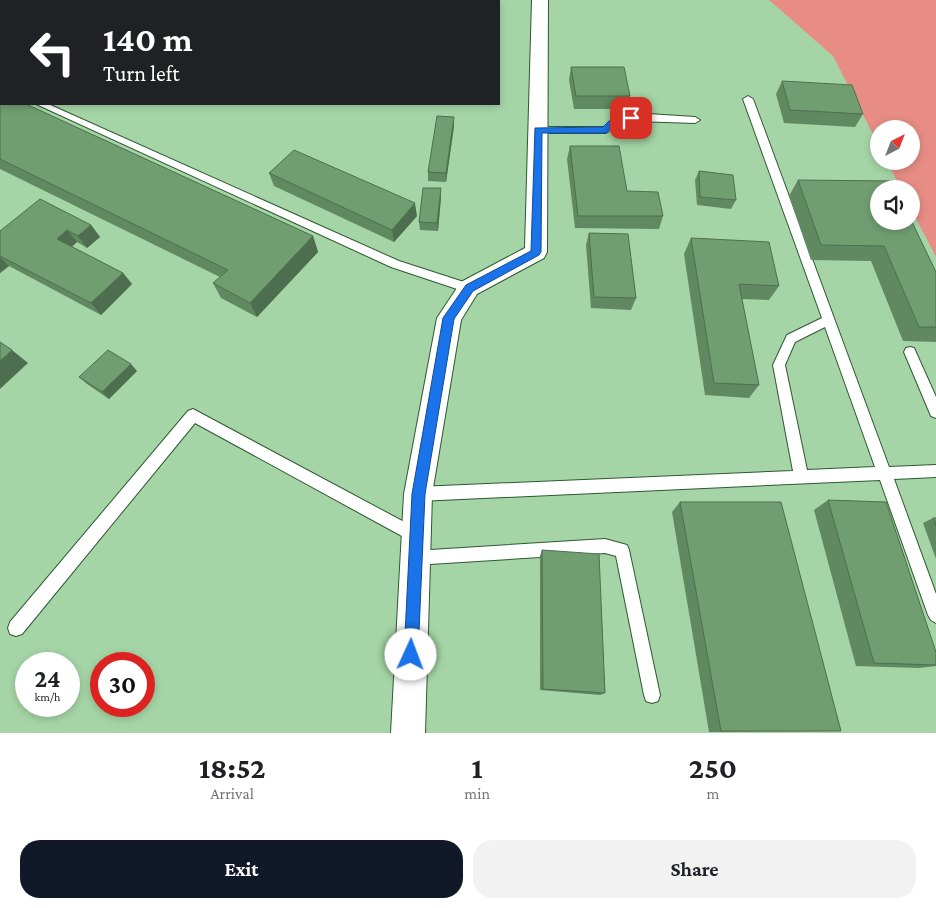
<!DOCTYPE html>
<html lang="en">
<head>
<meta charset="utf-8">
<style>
	:root { --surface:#fff; --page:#f2f2f2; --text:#202124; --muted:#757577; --accent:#111827 }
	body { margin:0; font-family:"Crimson Pro",serif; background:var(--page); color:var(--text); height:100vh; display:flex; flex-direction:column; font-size:19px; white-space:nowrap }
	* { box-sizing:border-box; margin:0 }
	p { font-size:16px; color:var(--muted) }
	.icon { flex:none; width:28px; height:28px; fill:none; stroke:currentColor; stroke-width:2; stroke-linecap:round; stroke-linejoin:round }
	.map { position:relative; height:733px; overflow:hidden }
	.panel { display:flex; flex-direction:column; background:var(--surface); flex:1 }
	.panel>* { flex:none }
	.top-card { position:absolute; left:0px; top:0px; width:500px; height:105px; box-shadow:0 2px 8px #0003; background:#202124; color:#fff; overflow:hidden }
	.needle { width:32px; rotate:42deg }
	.controls { position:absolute; left:870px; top:120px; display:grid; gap:10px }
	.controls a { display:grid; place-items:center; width:50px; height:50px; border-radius:50%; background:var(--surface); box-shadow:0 2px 8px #0003; font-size:25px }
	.speed { position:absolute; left:15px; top:652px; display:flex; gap:10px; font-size:25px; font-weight:700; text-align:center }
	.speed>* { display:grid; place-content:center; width:65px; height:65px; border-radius:50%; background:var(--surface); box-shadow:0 2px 8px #0003; line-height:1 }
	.speed small { font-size:12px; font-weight:400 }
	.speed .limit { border:8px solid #d22; background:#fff; color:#111 }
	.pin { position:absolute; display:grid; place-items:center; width:42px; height:42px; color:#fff; margin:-21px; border-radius:10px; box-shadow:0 2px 8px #0006 }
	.me { position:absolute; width:55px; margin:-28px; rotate:2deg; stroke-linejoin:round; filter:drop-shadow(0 0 4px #0008) }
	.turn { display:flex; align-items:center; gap:18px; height:105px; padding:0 20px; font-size:22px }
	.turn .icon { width:65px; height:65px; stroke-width:2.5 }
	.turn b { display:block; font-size:35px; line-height:42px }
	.eta { display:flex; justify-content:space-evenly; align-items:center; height:85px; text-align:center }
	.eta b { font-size:30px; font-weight:700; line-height:35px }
	.action { display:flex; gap:10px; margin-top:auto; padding:10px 20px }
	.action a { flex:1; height:58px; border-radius:20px; background:var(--accent); color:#fff; font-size:20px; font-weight:700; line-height:58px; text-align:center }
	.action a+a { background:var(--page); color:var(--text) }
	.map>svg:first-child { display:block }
</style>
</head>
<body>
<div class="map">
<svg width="936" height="733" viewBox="0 0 936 733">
	<rect width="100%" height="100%" fill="#a5d5a6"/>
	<!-- green -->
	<polygon fill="#e78d85" points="769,0 936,0 936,257 911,209 911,189 901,189 887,161 911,161 911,129 879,129 879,146 833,56"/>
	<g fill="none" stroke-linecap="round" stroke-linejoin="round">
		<!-- lane casing -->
		<g stroke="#2e5931" stroke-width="2">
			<g id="lane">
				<polygon points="1,46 1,52 0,53 0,47"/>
				<rect x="0" y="82" width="1" height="7"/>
				<path d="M748,96L753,99L889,467L936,465V477L894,479L936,594V623L931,620L928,615L880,480L418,501L413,499L411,494L413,489L418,487L793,471L773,365L787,335L822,318L743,99ZM825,327L875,467L807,470L785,365L795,342Z"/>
				<polygon points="36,104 48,104 399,261 473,285 475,288 469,293 391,267"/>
				<polygon points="648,114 695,117 700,120 695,123 635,121 617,126 606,133 538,133 533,130 538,127 604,127 620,118"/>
				<polygon points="910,347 914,348 936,397 936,418 931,416 904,352 906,348"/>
				<polygon points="193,409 421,531 423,536 421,541 416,543 411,541 195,423 22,634 16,636 10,634 8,628 10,622 188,411"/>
				<polygon points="605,539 627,545 629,550 660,695 658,701 652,703 646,701 644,695 616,556 605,553 414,565 409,563 407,558 409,553 414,551"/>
			</g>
		</g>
		<!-- street casing -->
		<g stroke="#2e5931" stroke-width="2">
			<polygon id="street" points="532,0 548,0 547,252 544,258 477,294 461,320 432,494 425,733 391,733 404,494 437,318 461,282 525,248"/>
		</g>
		<!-- lane -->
		<use href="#lane" fill="#fff" fill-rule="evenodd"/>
		<!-- street -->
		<use href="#street" fill="#fff" fill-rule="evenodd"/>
	</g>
	<!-- wall -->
	<g fill="#608861">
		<polygon points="0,0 44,0 42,1 0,1"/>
		<polygon points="571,67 630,96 627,109 574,109 569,80"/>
		<polygon points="782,81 863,114 855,127 784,123 776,94"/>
		<polygon points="0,92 313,236 318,252 257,317 221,298 213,283 220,277 0,169"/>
		<polygon points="454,126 446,182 428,181 428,172"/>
		<polygon points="570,146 627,191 663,216 659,229 575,228 567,159"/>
		<polygon points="699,171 736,200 731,209 697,205 695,180"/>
		<polygon points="269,173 417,216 394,242 274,186"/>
		<polygon points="798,180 936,272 936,342 903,341 871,261 811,260 789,196"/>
		<polygon points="441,197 438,231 420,230 419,222"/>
		<polygon points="91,225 100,237 87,248 77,242 72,247 123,273 132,284 101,315 9,266 0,273 0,231"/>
		<polygon points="589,233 636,298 631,310 591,308 586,245"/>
		<polygon points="691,238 779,286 769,300 742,299 759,385 749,398 705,395 684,254"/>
		<polygon points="137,371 109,399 87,384 79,377"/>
		<polygon points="828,500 936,652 936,666 919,668 856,666 814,510"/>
		<polygon points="680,502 841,731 709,732 672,512"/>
		<polygon points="933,518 936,518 936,559 923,523"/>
		<polygon points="542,550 605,693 600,695 540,690 540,556"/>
	</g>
	<!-- shaded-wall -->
	<g fill="#4e6f4f">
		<polygon points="20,0 44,0 42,1 21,1"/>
		<polygon points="454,117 454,126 446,182 446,173"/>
		<polygon points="441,188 441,197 438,231 437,223"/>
		<polygon points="415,203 417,216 394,242 392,230"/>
		<polygon points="91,225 100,237 87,248 78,236"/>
		<polygon points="67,230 77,242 66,251 57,239"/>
		<polygon points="313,236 318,252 257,317 250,303"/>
		<polygon points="0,257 9,266 0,273"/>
		<polygon points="123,273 132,284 101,315 91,303"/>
		<polygon points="12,350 28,363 0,389 0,361"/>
		<polygon points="131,364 137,371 109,399 102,392"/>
	</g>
	<!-- building -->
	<g fill="#709e71" stroke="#4e6f4f">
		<polygon points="130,0 246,0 244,1 129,1"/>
		<polygon points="333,0 339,0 344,1 327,1"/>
		<polygon points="571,67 624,67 630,96 576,96"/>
		<polygon points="782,81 852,85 863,114 790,110"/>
		<polygon points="0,92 1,92 1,104 26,104 313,236 250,303 213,283 228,270 0,159"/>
		<polygon points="437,116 454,117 446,173 428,172"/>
		<polygon points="570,146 619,146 627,191 658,192 663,216 578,216"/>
		<polygon points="294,150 415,203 392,230 269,173"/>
		<polygon points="699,171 733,175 736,200 700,197"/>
		<polygon points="798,180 893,181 897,189 879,189 879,221 911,221 911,220 936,272 936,327 919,327 884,246 821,245"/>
		<polygon points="423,188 441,188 437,223 419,222"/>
		<polygon points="40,199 91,225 78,236 67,230 57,239 123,273 91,303 0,256 0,231"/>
		<polygon points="589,233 628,234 636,298 594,297"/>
		<polygon points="691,238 769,242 779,286 739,284 759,385 714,383"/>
		<polygon points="0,342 12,350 0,361"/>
		<polygon points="108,350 131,364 102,392 79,377"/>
		<polygon points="828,500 886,502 936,652 936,665 874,663"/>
		<polygon points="680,502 781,502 841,731 721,731"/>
		<polygon points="933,518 936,518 936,526"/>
		<polygon points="542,550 599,554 605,693 543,689"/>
	</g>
	<!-- route -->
	<polygon fill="#1a73e8" stroke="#114b97" points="631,115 634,116 634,120 615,125 606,133 542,133 541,252 539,255 473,291 454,319 425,494 418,655 416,660 411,662 406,660 404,655 412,494 443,318 466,285 531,251 535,128 603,127 609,121"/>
</svg>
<div class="controls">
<a><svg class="needle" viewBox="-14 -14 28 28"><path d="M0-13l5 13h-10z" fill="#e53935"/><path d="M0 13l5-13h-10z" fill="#757577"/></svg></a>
<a><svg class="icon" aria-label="sound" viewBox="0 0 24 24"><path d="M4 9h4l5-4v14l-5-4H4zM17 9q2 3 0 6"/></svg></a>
</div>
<div class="speed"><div>24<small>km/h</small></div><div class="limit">30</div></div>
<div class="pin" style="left:631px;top:118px;background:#d93025"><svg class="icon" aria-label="arrive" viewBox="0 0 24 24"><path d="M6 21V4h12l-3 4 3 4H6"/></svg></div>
<svg class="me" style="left:411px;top:655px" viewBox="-20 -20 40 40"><circle r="19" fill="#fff"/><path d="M0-13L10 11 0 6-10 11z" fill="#1a73e8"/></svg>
<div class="top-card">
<div class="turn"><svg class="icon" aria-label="left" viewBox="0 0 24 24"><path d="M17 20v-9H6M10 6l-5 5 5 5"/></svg><div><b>140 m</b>Turn left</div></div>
</div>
</div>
<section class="panel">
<div class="eta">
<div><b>18:52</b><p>Arrival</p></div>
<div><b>1</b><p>min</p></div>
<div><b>250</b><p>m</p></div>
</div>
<div class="action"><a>Exit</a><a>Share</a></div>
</section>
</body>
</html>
